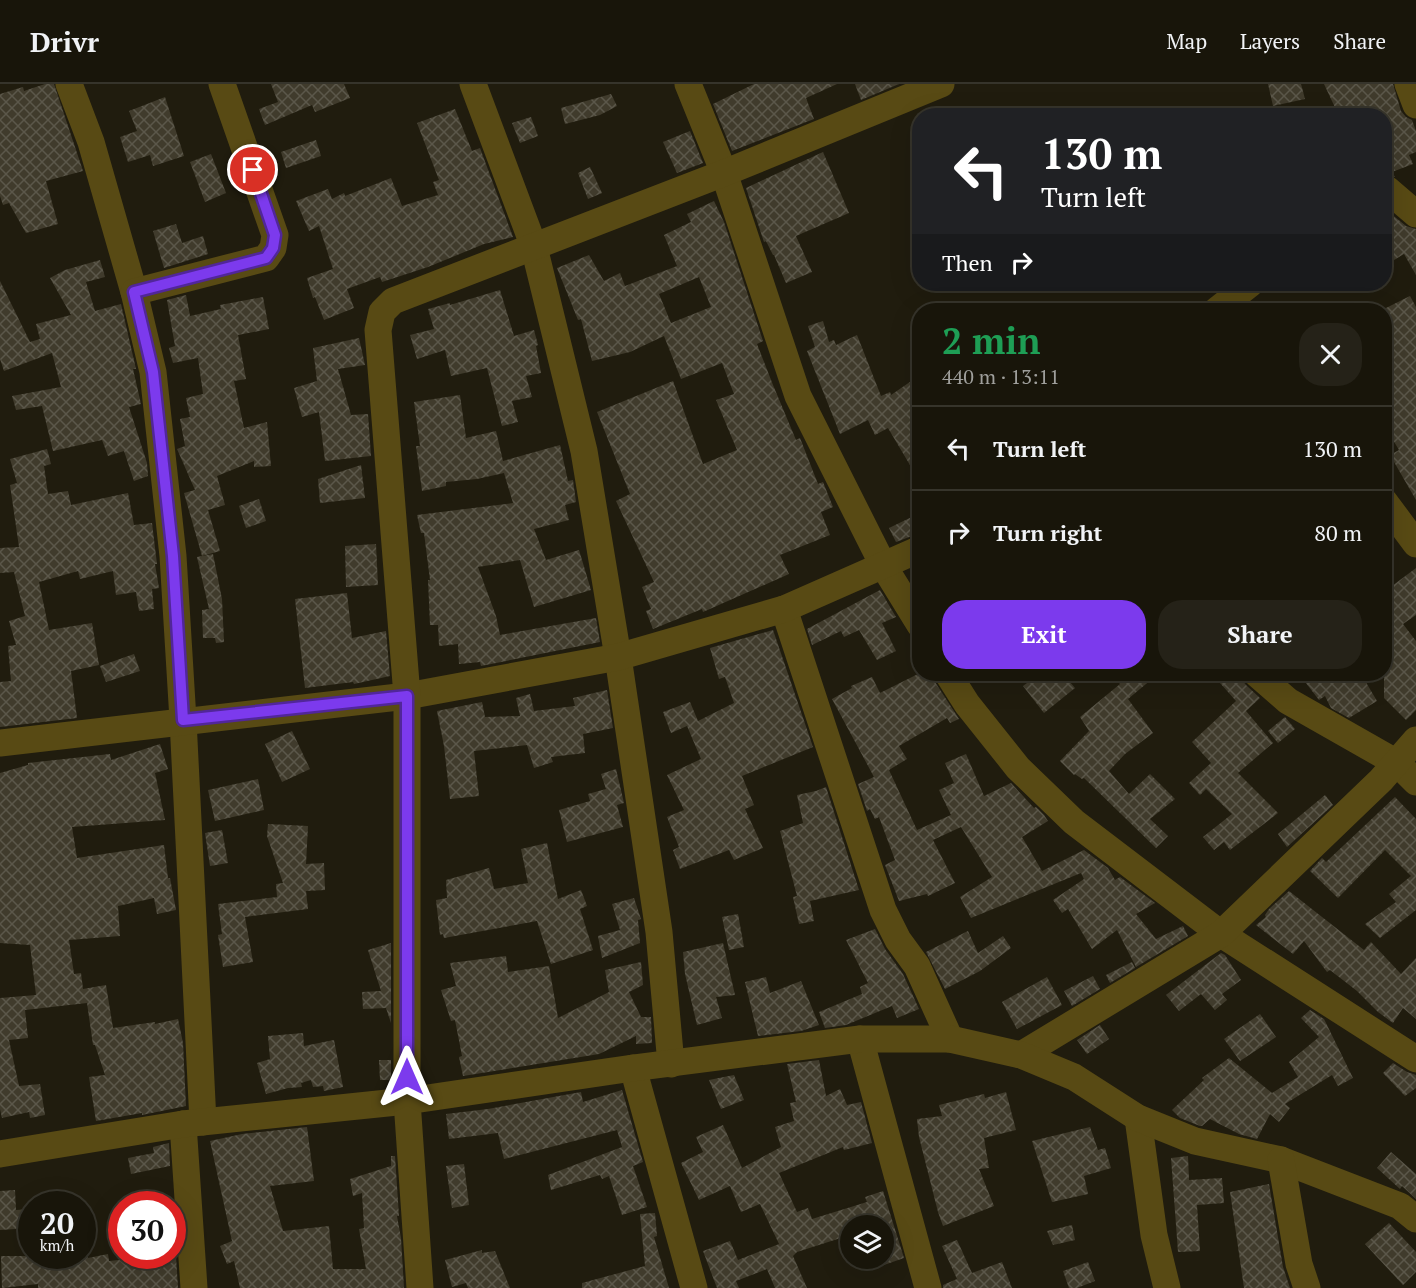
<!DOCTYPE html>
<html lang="en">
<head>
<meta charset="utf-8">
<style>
	:root { --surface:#18150a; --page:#252218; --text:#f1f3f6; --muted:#9f9f9c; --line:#36342b; --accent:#7c3aed }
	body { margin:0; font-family:"PT Serif",serif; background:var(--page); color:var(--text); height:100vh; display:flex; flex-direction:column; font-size:22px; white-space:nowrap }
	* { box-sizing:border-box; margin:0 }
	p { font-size:20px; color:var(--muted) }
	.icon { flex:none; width:33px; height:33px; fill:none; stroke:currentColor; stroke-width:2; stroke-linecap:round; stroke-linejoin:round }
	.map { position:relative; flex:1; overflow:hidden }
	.panel { position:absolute; left:912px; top:219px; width:480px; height:378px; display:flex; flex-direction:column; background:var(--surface); border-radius:24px; box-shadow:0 6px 24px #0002,0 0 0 2px var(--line) }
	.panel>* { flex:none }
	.top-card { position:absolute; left:912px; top:24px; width:480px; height:183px; border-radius:24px; box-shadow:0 6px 24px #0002,0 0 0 2px var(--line); background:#202124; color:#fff; overflow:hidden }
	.controls { position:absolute; left:840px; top:1131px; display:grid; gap:12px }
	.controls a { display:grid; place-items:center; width:54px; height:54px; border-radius:50%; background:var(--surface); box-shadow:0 6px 24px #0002,0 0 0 2px var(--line); font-size:30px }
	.speed { position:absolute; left:18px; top:1107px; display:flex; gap:12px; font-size:30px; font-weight:700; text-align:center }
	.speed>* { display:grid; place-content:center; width:78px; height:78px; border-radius:50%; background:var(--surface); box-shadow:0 6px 24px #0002,0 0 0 2px var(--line); line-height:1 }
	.speed small { font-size:15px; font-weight:400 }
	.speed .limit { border:9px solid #d22; background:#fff; color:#111 }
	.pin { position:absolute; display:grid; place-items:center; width:51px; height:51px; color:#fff; margin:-26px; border:3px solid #fff; border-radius:50%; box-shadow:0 2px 6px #0007 }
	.me { position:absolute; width:66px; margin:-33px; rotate:0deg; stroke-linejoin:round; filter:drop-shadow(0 0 4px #0008) }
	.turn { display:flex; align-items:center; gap:21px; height:126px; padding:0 30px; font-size:27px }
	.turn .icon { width:78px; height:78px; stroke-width:2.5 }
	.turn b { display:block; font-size:42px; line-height:51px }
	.then { display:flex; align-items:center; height:57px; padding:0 30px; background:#0003; gap:12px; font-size:22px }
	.round { display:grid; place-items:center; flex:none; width:63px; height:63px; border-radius:24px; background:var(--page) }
	.head { display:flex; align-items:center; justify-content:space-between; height:102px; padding:0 30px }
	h1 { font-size:36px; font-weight:600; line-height:45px; color:#1e9e55 }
	.primary-button { display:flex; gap:12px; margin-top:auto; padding:12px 30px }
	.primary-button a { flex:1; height:69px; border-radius:24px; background:var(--accent); color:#fff; font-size:24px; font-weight:600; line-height:69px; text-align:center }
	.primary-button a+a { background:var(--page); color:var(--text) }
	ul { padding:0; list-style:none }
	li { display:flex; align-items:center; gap:18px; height:84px; padding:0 30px; border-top:2px solid var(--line) }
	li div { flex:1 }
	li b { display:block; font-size:22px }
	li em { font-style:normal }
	header { display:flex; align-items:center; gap:36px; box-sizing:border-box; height:84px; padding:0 30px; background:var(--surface); border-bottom:2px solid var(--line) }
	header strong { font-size:28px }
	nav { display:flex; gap:33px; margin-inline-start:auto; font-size:21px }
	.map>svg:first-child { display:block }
</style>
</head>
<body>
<header>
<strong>Drivr</strong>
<nav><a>Map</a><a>Layers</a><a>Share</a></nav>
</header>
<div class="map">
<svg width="1416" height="1204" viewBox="0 0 1416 1204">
	<defs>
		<pattern id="building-cross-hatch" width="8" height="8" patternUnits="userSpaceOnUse" patternTransform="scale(1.5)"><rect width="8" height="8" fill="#403b2c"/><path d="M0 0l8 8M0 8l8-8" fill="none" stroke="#5b574a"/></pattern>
	</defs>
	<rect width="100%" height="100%" fill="#201c0e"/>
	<!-- building -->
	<g fill="url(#building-cross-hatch)" fill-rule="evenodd">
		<polygon points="45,0 54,0 83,87 46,97 58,140 26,149 9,119 3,121 0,112 0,10 23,3 24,7"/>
		<polygon points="271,0 344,0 350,14 315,28 312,21 265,41 259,25 278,18"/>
		<polygon points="754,0 837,0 806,14 814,35 732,67 713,20"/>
		<polygon points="855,0 899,0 861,16"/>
		<polygon points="1268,0 1301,0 1305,15 1273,22"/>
		<polygon points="1324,0 1393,0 1401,27 1406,33 1412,36 1416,47 1416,68 1409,71 1413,80 1392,88 1395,93 1384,90 1384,32 1339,32"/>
		<polygon points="611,10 617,22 600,31 565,40 561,24"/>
		<polygon points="165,13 184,72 153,82 150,71 128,78 120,53 137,47 129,27"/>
		<polygon points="455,25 472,67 480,64 513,153 484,160 428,183 382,198 380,193 347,205 354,224 324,236 315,213 313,214 307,194 333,185 319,142 309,147 296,117 328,105 332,115 344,109 345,112 391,94 402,122 438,111 433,98 439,96 417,39"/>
		<polygon points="531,33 538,52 520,59 512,39"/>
		<polygon points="690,47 703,79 677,89 663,58"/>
		<polygon points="316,56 321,72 286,84 281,68"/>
		<polygon points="823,68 849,129 796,152 812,188 786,199 774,171 773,171 766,157 764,158 746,104"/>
		<polygon points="211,70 226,109 205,118 190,78"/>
		<polygon points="590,83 602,109 588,115 578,89"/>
		<path d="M714,117L724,138L763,257L757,260L773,301L796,356L800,354L818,400L823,398L833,423L821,428L830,451L780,471L789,490L703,528L702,525L653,545L646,527L651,525L642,503L654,498L616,417L630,410L597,328L673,297L703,380L737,366L716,316L734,310L722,279L681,295L664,252L630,268L592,277L581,235L578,236L557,184L589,171L604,197L620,189L625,202L677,182L664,151L691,138L687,130ZM699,193L711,223L671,239L659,210Z"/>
		<polygon points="1384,124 1406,142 1416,145 1416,191 1404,170 1384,182"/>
		<polygon points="176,140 182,159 203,152 208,170 164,184 153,147"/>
		<polygon points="100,176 105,193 86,198 95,227 121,220 136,285 133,285 141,320 129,323 147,379 148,392 134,397 124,367 108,372 102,356 53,367 42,322 16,326 12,312 61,303 52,269 4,287 0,275 0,197 30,258 40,255 36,240 71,231 50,194 65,186"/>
		<polygon points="500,206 514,252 534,246 538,261 536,262 541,289 526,292 532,313 512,317 518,338 502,342 487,284 451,292 445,266 417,275 410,251 434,245 428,225 450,219 450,221"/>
		<polygon points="186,211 190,232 221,225 220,221 263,213 269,245 238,251 246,295 234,297 244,344 267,338 271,382 254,383 254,377 217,392 225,421 208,426 220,467 202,472 184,409 195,406 177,365 185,362 180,335 190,333 186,314 203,310 198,274 173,279 169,264 175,262 167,216"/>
		<polygon points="1410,212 1416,223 1416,416 1390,371 1399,366 1384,341 1384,225"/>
		<polygon points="823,237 829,258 834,256 836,261 857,251 881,312 890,308 891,311 920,291 920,398 888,344 875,351 868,336 840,350 807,267 815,263 808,242"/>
		<polygon points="359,254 365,281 338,285 351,331 368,330 371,372 325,377 319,328 302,333 294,304 317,297 313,264"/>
		<polygon points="460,311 466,354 496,347 503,377 560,361 568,397 573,396 576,418 565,421 569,436 534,445 546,476 579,466 591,506 534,523 520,476 478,483 496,532 500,551 596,534 600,558 481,582 480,578 459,580 458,560 439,562 438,541 430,541 428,496 430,496 424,449 421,449 417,431 513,419 504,389 477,395 446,398 446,402 422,407 416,362 420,362 414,318"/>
		<polygon points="47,365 51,380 44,382 48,410 68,407 71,421 128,409 134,441 152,439 157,480 155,480 159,504 152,505 154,525 139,527 136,508 116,511 113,487 80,495 78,487 39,498 49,546 92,539 99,581 71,587 77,634 0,643 0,598 11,597 8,562 16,561 9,537 25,532 14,488 0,489 0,464 19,463 10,401 17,399 10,375"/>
		<polygon points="361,381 365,414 320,419 318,395"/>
		<polygon points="259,415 266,437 246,444 239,422"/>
		<polygon points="920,429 920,449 896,458 889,444"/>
		<polygon points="376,460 378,501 346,503 345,462"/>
		<polygon points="213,470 222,515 224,558 216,559 215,554 203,554 202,526 209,525 197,473"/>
		<polygon points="1416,484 1416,531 1403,540 1416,557 1416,626 1406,636 1384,614 1384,508"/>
		<polygon points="880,506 896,533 882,539 896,567 877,576 859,546 844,553 841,547 812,561 807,545"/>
		<polygon points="347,509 352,554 386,547 390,592 354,600 353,598 305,604 295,515"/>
		<polygon points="773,546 813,663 742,692 754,721 745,725 763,764 734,776 729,766 680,785 673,766 679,763 667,733 684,726 667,691 701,675 687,642 671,649 663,628 690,618 698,637 734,619 725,593 719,595 710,564"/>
		<polygon points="134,570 140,587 106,598 100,582"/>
		<polygon points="918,590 932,590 935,598 959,635 950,639 947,634 899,662 907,675 889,686 917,746 951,731 939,706 954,699 945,679 966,670 984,712 1011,699 1034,724 1036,723 1044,731 1048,737 1022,753 1042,787 1084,766 1108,784 1115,796 1120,793 1155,819 1136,830 1156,855 1183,842 1188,852 1136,883 1117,846 1092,865 1068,825 1062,829 1053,816 1084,795 1081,789 971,834 960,813 992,793 961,743 933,756 955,799 928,812 927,810 899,817 885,781 895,776 879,733 875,735 870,725 867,727 858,700 874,693 832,615 852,604 851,602 872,593 880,609"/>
		<polygon points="1039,590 1063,590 1075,604 1044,629 1023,602"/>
		<polygon points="1111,590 1158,590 1128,615 1153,649 1125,670 1109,687 1129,710 1150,690 1175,715 1150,735 1168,752 1156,764 1084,694 1082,695 1075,690 1074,691 1060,677 1089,647 1080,633 1120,600"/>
		<polygon points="1212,590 1242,590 1242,596 1246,601 1260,614 1246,627 1273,659 1238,689 1278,729 1230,766 1224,758 1214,766 1203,753 1232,730 1206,705 1200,711 1189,699 1211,679 1192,658 1236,617"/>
		<polygon points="1299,590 1350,590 1358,599 1364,595 1377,617 1349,634 1331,624 1325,612 1319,616"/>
		<polygon points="607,606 613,644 583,650 585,669 551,673 553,678 534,684 527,661 474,667 479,712 450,715 444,662 437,627 482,618 485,633 520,632 516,614 530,610 534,627 575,622 573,614"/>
		<polygon points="1285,633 1295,645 1278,659 1268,647"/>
		<polygon points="292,647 310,685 282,698 265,660"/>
		<polygon points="160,660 168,685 155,689 165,736 72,743 77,774 164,761 168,794 170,794 176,826 157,830 154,814 118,822 120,852 69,856 74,890 81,889 83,905 106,901 113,944 155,938 155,940 178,935 183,959 186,1022 142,1031 142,1029 96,1037 89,993 105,991 95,961 93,961 87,919 25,926 28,954 9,956 19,1002 40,1000 45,1031 30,1034 29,1028 2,1034 0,1025 0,914 36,911 30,861 0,859 0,689 28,681 28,679 110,670 111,676"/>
		<polygon points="616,685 624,719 617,721 623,743 567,758 559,726 590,717 588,710 606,705 601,690"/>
		<polygon points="258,695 264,726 215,737 208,706"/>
		<polygon points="826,703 859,806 810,817 814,837 799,840 793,813 797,812 780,747 803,739 797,711 816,707"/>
		<polygon points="1325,711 1333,721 1287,763 1278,750"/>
		<polygon points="1395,713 1416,735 1416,826 1380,854 1365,840 1396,818 1389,810 1411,792 1385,766 1338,814 1310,787 1322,774 1326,778"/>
		<polygon points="268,740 308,742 306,780 324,779 325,806 306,807 308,825 245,833 253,878 223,883 218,851 222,850 218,820 277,813 276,800 283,799 267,752"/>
		<polygon points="222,746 228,779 210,782 205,749"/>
		<polygon points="547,759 558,815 581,806 587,822 580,825 593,866 551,880 537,837 444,854 443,850 440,851 436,816 447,814 446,796 489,784 494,805 528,799 521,765"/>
		<polygon points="1289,807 1364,866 1371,858 1401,890 1416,874 1416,935 1403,924 1393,939 1378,928 1357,907 1330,886 1327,888 1304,857 1293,870 1256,841 1266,833 1265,831 1269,825"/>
		<polygon points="634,814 641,835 638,836 640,859 602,874 598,852 620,846 612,820"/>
		<polygon points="738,830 744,863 729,866 722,833"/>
		<polygon points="875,845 885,865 903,890 919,925 897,934 892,922 846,941 825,944 819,928 862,910 860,903 868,899 846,856"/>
		<polygon points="968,847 978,869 1003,852 1011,864 980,887 945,905 926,868"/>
		<polygon points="391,859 391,939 386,924 363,925 362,908 381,907 368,866"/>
		<polygon points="723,859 735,911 716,913 722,934 697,941 685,890 683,868"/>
		<polygon points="1221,869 1225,871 1241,896 1222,910 1227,916 1215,926 1201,910 1179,927 1166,911"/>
		<polygon points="506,872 508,888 549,882 558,934 609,908 605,886 641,878 643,901 629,908 641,933 651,933 652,959 636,960 636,952 599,970 463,992 459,973 462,972 455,936 451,937 441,906 456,902 450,879"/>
		<polygon points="1132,878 1135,884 1110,899 1106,891"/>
		<polygon points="1093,892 1100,905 1072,922 1064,907"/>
		<polygon points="766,893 770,909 801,897 819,941 801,947 758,952 745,898"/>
		<polygon points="1047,893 1062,921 1017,945 1002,918"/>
		<polygon points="1310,926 1324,935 1353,994 1338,1002 1332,991 1285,1020 1290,1024 1279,1038 1270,1030 1257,1055 1239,1050 1210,1035 1202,1042 1200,1042 1180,1034 1172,1026 1204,996 1202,994 1229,974 1272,1009 1298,993 1289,978 1319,953 1301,934"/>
		<polygon points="1260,930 1276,953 1240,977 1224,955"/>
		<polygon points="1100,941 1109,955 1087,970 1077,956"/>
		<polygon points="303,949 304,962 334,956 343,1003 324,1007 323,1002 313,1003 311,996 301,999 302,1003 288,1004 266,1010 257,979 270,975 268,952"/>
		<polygon points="379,976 391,976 391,996 380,996"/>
		<polygon points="819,976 826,1012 840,1005 847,1021 861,1018 872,1059 844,1066 843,1063 779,1089 797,1128 808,1124 812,1135 867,1118 865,1113 883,1107 904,1174 884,1181 884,1142 850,1142 850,1151 797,1168 793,1172 807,1204 775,1204 767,1185 736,1197 739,1204 717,1204 703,1167 730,1157 738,1176 779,1160 760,1120 741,1128 730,1102 699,1116 681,1079 703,1068 696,1053 723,1041 742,1084 781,1063 775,1043 794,1037 790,1019 796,1018 787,980"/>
		<polygon points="1393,979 1407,988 1416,991 1416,1004 1405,1012 1383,989"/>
		<polygon points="734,991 744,1016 721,1025 709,996"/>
		<polygon points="622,1006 643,1078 633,1082 647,1123 622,1131 609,1092 602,1095 600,1091 551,1106 548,1091 622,1063 617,1046 504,1075 498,1049 449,1055 446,1030 488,1025 581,1008 583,1018"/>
		<polygon points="1006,1008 1016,1046 984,1054 989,1084 979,1085 994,1122 943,1142 938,1128 919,1053 917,1035 942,1032 939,1021 984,1010 985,1014"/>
		<polygon points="307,1043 314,1097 270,1102 283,1147 329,1142 333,1185 366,1185 359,1145 364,1144 362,1109 353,1112 350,1095 391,1082 391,1072 395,1072 399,1132 397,1132 401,1154 404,1204 240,1204 234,1177 227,1180 220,1162 232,1157 210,1057 242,1050"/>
		<polygon points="1090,1043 1098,1066 1105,1064 1111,1084 1084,1092 1088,1110 1052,1118 1032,1057"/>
		<polygon points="169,1059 170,1082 131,1090 128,1074 154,1069 153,1063"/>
		<polygon points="1391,1068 1416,1090 1416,1115 1402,1102 1400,1105 1377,1084"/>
		<polygon points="1188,1072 1189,1096 1222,1094 1224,1119 1197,1121 1200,1167 1178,1168 1171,1074"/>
		<polygon points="464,1080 469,1121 452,1124 446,1082"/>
		<polygon points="1269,1100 1283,1183 1290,1204 1244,1204 1230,1108"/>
		<polygon points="15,1106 16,1126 32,1125 32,1144 0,1146 0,1107"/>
		<polygon points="655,1129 657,1152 654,1153 669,1204 582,1204 582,1199 645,1182 640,1130"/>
		<polygon points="1389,1139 1416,1168 1416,1188 1403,1201 1365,1160"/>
		<polygon points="1072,1141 1075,1156 1053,1161 1047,1147"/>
		<polygon points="957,1156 972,1189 1002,1178 1012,1204 943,1204 943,1201 957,1195 942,1162"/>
		<polygon points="482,1166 482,1169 495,1167 510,1204 468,1204 466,1199 452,1203 445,1176"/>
		<polygon points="108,1170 109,1177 155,1172 176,1172 178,1204 38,1204 38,1200 2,1204 1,1172 87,1172 88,1174"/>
		<polygon points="1088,1178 1095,1197 1077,1204 1069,1204 1063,1187"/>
	</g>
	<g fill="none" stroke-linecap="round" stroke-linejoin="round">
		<!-- minor -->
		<g stroke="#584a14" stroke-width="27">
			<polyline points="69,0 91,58 134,208 153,288 173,472 183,636 203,1038"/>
			<polyline points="473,0 534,163 584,367 618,573 659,848 671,980"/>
			<polyline points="688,0 724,89 798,312 883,481 920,541"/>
			<polyline points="1408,0 1416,21"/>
			<polyline points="1384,106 1388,106 1416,130"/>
			<polyline points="134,208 266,174 273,164 275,151 222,0"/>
			<polyline points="1217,226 1250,200"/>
			<polyline points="1384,417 1416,460"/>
			<polyline points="784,525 883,826 898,856 917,882 950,955"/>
			<polyline points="948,590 967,620 1018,684 1074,738 1221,850 1416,975"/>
			<polyline points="1257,590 1288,617 1397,679 1416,698"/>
			<polyline points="0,659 407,612 618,573 784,525 920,465"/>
			<polyline points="860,955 928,1204"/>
			<polyline points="1021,971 1221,850 1381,696 1416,656"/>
			<polyline points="633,984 694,1204"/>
			<polyline points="1138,1034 1154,1151 1167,1204"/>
			<polyline points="183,1040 194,1204"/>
			<polyline points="0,1070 183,1040 407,1017 633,984 860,955 950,955 1021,971 1074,993 1138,1034 1195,1057 1281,1076 1400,1122 1416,1135"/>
			<polyline points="1281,1076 1299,1180 1307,1204"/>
			<polyline points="420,1204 407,1017 407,612 378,246 382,228 393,217 724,89 941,0"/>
		</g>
	</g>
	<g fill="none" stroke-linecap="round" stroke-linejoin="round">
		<!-- route casing -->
		<g stroke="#51269a" stroke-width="15">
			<polyline id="route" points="253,86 275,151 273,164 266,174 134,208 153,288 173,472 183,636 407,612 407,993"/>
		</g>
		<!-- route -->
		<use href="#route" stroke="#7c3aed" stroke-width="10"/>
	</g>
</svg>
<div class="controls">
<a><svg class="icon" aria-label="layers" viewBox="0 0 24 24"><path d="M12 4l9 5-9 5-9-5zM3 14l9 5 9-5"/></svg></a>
</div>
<div class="speed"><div>20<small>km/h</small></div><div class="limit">30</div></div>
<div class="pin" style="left:253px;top:86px;background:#d93025"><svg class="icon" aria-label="arrive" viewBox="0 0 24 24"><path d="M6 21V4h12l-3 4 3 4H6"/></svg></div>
<svg class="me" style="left:407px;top:993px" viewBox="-20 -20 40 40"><path d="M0-17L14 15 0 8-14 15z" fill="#7c3aed" stroke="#fff" stroke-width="4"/></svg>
<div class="top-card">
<div class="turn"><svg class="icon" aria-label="left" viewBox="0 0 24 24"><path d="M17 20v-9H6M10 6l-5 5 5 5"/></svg><div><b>130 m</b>Turn left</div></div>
<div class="then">Then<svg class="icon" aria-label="right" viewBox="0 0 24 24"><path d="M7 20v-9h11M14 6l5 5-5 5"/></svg></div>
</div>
<section class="panel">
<div class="head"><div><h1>2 min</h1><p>440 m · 13:11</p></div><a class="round"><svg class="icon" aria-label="close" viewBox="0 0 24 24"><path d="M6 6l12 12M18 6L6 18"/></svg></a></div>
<ul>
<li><svg class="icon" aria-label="left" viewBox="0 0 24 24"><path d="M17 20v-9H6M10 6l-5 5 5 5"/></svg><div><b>Turn left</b></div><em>130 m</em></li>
<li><svg class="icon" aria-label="right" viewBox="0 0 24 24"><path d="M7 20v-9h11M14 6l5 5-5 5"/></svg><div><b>Turn right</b></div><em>80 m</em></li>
</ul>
<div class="primary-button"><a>Exit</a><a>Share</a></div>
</section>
</div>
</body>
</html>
